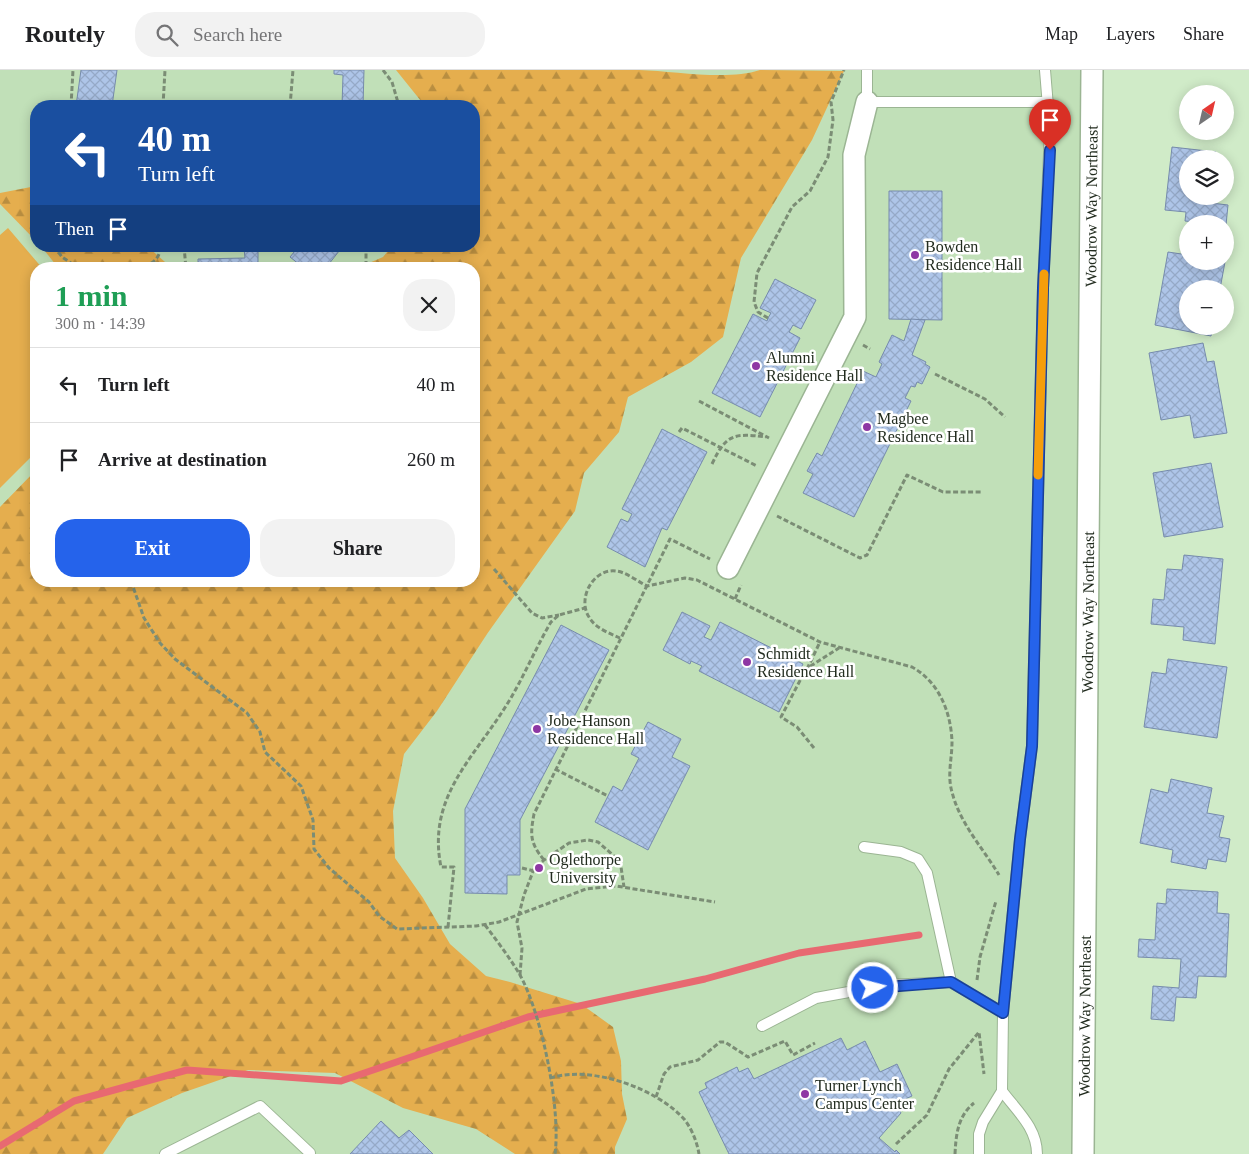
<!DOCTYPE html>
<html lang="en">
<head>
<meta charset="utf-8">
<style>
	:root { --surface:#fff; --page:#f2f2f2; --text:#202124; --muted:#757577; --line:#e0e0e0; --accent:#2563eb }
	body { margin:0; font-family:"Times New Roman",serif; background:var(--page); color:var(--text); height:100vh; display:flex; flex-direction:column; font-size:19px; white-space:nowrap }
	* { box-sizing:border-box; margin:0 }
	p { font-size:16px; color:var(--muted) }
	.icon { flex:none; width:28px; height:28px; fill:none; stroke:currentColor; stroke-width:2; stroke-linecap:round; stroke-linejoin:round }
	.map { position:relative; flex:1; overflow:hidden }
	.sheet { position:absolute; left:30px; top:192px; width:450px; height:325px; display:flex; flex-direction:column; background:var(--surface); border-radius:20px; box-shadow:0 2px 12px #0003 }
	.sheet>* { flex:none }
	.guide { position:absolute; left:30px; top:30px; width:450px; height:152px; border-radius:20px; box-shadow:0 2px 12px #0003; background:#1a4fa0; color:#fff; overflow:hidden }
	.needle { width:32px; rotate:34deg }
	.controls { position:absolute; left:1179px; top:15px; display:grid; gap:10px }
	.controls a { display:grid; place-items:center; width:55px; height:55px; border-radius:50%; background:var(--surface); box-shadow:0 2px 12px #0003; font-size:25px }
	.pin { position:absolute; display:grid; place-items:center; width:42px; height:42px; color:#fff; margin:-51px -21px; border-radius:50% 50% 50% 0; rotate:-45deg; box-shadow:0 0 5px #0007 }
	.pin .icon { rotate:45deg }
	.me { position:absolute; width:55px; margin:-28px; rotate:83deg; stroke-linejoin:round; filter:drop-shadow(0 0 4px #0008) }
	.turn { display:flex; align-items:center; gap:18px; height:105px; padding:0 25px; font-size:22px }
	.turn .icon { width:65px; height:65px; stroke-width:2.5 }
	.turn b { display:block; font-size:35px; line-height:42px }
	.then { display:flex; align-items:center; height:48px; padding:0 25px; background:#0003; gap:10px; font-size:19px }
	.round { display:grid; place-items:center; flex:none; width:52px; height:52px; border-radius:20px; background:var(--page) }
	.headline { display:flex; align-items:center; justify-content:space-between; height:85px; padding:0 25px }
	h1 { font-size:30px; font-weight:600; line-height:38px; color:#1e9e55 }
	.button { display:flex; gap:10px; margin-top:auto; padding:10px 25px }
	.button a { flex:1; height:58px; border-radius:20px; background:var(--accent); color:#fff; font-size:20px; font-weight:600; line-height:58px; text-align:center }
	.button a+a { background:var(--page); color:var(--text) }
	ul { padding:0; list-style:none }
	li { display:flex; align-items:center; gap:15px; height:75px; padding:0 25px; border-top:1px solid var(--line) }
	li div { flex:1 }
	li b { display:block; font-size:19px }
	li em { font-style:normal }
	header { display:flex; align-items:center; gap:30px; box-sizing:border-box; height:70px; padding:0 25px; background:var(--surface); border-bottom:1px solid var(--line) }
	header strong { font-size:24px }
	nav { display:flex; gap:28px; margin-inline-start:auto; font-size:18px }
	.search { width:350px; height:45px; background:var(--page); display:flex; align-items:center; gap:12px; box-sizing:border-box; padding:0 18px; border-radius:20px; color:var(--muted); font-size:19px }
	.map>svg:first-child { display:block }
</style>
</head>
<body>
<header>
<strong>Routely</strong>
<div class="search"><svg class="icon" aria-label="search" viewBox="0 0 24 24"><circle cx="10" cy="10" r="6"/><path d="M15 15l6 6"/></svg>Search here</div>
<nav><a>Map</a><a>Layers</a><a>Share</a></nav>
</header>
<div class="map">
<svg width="1249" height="1084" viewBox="0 0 1249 1084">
	<defs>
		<pattern id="forest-firs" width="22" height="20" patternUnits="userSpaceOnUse" patternTransform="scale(1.25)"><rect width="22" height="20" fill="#e5ae4e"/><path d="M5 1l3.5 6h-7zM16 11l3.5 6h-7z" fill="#b98e40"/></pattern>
		<pattern id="building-cross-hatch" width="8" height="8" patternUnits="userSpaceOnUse" patternTransform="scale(1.25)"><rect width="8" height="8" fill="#aec5e8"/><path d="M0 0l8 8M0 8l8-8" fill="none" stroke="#95a9c7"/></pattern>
	</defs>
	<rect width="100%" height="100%" fill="#d0ebc8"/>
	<!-- built -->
	<path fill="#c1e0b8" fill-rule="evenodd" d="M0,0H1086L1076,1084H0ZM36,36H474V176H36ZM36,199H474V511H36Z"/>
	<!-- forest -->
	<g fill="url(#forest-firs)">
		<path d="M396,0C477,0 558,0 639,0C675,1 727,11 760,0L844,1L812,70L741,188L723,267L691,292L628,327L619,362L584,403L575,441L487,564L437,641L404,684L393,741L395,788L423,828L450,874L486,906L510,912L581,934L613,957L621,991L622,1024L627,1049L615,1077V1084H515L476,1059L403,1038L335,1003L248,1000L182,1023L127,1048L103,1084H0V437L36,400V511H474V199H355L383,187L392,176H474V36H425Z"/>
		<polygon points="36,116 36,171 0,134 0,123"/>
		<polygon points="41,176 147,176 165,192 168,199 59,199"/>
	</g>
	<!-- garden -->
	<polygon fill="#e5ae4e" points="8,158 43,199 36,199 36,382 0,418 0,165"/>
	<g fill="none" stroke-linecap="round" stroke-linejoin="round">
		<!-- stream -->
		<polyline stroke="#e86971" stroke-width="7" points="0,1076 74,1031 187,1000 341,1011 528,947 705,909 799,883 919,865"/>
	</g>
	<!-- building -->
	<g fill="url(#building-cross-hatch)" stroke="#768bac">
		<polygon points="81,0 117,0 112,36 76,36"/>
		<polygon points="334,0 364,0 363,36 342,36 343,5 334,4"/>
		<polygon points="1172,77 1216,82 1216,89 1188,89 1188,126 1212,126 1211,133 1228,135 1226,155 1185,151 1186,142 1165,140"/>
		<polygon points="889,121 942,121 942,250 889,249"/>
		<polygon points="299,176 343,176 325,199 305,199 290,187"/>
		<polygon points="244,178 258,178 258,199 198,199 198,189 245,188"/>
		<polygon points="1168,182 1188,185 1188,191 1225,192 1220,219 1188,219 1188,256 1213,256 1211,266 1155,255"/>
		<polygon points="775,209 816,230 801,259 793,255 789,262 800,268 760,347 712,323 753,244 767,251 768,248 771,243 760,238"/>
		<polygon points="911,249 925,250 912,285 926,292 925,294 930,297 922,314 917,312 915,317 911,316 905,328 911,331 854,447 803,423 813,404 807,401 817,383 822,386 863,301 876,307 882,294 879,292 892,265 904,271"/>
		<polygon points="1203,273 1207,292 1214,291 1227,363 1194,368 1190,345 1161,350 1149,283"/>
		<polygon points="662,359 707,382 667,460 662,458 645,497 607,477 621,449 628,452 632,444 622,439"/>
		<polygon points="1211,393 1223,457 1164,467 1153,403"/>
		<polygon points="1184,485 1223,489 1215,574 1183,570 1184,557 1151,554 1153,529 1164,530 1167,499 1182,500"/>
		<polygon points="682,542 710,556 704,567 711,570 720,552 803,594 779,642 699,601 702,596 691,591 690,594 663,580"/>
		<polygon points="561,555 609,580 520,750 520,805 507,805 507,824 465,823 465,739"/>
		<polygon points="1168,589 1227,597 1217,668 1144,657 1152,602 1166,604"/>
		<polygon points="648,652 681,669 672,687 690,696 648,780 595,752 613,716 622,721 639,688 631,684"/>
		<polygon points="1171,709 1212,718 1207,743 1224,746 1219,767 1230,769 1226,792 1208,789 1206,799 1171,792 1173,780 1140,773 1151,719 1168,723"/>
		<polygon points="1167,819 1218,822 1217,843 1229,844 1226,907 1198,906 1196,928 1176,927 1174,951 1151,949 1153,916 1179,918 1181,889 1138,887 1139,869 1155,870 1157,833 1166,834"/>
		<polygon points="841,968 847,980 865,971 880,1002 897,994 912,1026 896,1033 901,1043 879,1068 895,1082 896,1080 900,1084 729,1084 699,1022 707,1018 705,1013 737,997 739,1002 748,998 754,1009"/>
		<polygon points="381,1051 399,1068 409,1060 433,1084 350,1084"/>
	</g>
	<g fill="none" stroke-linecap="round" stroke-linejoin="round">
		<!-- lane casing -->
		<g stroke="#9bb593" stroke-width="12">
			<g id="lane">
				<polyline points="867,0 867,32 1048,32"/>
				<polyline points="864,777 901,782 918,789 927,803 951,912 1003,943"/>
				<polyline points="762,956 816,928 887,915 951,912"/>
				<path d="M1002,1021C1017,1041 1037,1058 1037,1084"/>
				<polyline points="165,1084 260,1036 310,1083"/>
				<polyline points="979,1084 979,1064 983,1052 1002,1021 1003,943 1020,769 1032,676 1043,218 1050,61 1045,0"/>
			</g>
		</g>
		<!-- street casing -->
		<g stroke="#9bb593" stroke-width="24">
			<g id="street">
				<polyline points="728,498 855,247 854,85 867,32"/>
				<path id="s1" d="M1083,1084L1092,0"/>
			</g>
		</g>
		<!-- path -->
		<g stroke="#7b8d75" stroke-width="3" stroke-dasharray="5 2.5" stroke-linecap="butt">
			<polyline points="383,0 392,12 399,36"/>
			<polyline points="71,36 73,0"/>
			<polyline points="163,36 165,0"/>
			<polyline points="290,36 293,0"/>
			<polyline points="54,176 62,187 80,199"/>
			<polyline points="184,176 186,199"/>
			<polyline points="366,176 366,199"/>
			<polyline points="252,178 253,176"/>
			<polyline points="105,199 115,195 124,199"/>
			<path d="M137,199C150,195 161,190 160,176"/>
			<polyline points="768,248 758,242 754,232 757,203 792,137 810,121 828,87 833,50 831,32 844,0"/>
			<polyline points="863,275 870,279"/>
			<polyline points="935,304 985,329 1005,347"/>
			<polyline points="699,331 769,368"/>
			<polyline points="679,362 682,358 757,396"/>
			<path d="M712,394C726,364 734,363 766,367"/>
			<polyline points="777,446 860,488 867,485 907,405 943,422 981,422"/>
			<polyline points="494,499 532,543 542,548 559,545"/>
			<polyline points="131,511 144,548 160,573 175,589 247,643 260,662 265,682 301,716 313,750 314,779 329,798 369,832 379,846 397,859 476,856 499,852 586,819 616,816 715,832"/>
			<polyline points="735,529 741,515"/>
			<path d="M620,568C609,563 595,558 589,547C577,529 593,498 616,501C626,502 637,511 647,516L685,508L697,510L820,572L912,597C939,612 951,642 952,672C952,689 947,705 952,722C960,754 983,778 999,805"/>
			<polyline points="807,599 820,572"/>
			<polyline points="814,678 797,657 781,647 806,599 839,578"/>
			<polyline points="555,699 608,726"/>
			<path d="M544,790C530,773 530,765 534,744L670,469L710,489"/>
			<polyline points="522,798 534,801"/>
			<path d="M485,855C497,871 510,888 520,905C542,945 561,1039 555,1084"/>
			<path d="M448,857L454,797H441C427,728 472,690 506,636C523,609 535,579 551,552L559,545L585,538"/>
			<polyline points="520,905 522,878 517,852 524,825 534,799 544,790 569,773 588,770 598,772 613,785 621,797 624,817"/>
			<polyline points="977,910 980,887 996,831"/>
			<path d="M550,1008C591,995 656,1018 684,1049C692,1059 697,1072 699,1084"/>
			<polyline points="656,1027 664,1004 670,997 698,990 720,972 725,972 748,987 785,971 793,985 815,973"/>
			<polyline points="896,1074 927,1045 949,999 979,962 984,1004"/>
			<path d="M955,1084C956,1064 958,1046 974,1033"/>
		</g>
		<!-- lane -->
		<use href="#lane" stroke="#fff" stroke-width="10"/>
		<!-- street -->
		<use href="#street" stroke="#fff" stroke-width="21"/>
	</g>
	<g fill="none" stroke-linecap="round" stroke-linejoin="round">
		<!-- route casing -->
		<g stroke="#184099" stroke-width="12">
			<polyline id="route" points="873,918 951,912 1003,943 1020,769 1032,676 1043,218 1050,80"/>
		</g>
		<!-- route -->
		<use href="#route" stroke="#2563eb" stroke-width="9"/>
		<!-- slow -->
		<polyline stroke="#f59e0b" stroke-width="9" points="1038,405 1044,204"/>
	</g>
	<!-- markers -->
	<g fill="#8e37a4" stroke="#fff" stroke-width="2">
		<circle cx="915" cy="185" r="5"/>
		<circle cx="756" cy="296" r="5"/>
		<circle cx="867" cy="357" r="5"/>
		<circle cx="747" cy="592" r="5"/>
		<circle cx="537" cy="659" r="5"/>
		<circle cx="539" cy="798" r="5"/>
		<circle cx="805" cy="1024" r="5"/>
	</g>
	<g text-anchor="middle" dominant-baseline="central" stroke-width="5" stroke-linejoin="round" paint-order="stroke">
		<!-- street labels -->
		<g font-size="16" fill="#222c1f" stroke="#fff">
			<text stroke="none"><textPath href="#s1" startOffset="948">Woodrow Way Northeast</textPath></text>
			<text stroke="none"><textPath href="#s1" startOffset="542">Woodrow Way Northeast</textPath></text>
			<text stroke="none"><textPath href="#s1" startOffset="138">Woodrow Way Northeast</textPath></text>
		</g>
		<!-- poi labels -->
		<g font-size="16" fill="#222c1f" stroke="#fff" text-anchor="start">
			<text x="925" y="176">Bowden<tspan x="925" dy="18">Residence Hall</tspan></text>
			<text x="766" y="287">Alumni<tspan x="766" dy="18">Residence Hall</tspan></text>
			<text x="877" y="348">Magbee<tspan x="877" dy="18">Residence Hall</tspan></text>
			<text x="757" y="583">Schmidt<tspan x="757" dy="18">Residence Hall</tspan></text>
			<text x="547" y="650">Jobe-Hanson<tspan x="547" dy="18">Residence Hall</tspan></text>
			<text x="549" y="789">Oglethorpe<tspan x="549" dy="18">University</tspan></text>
			<text x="815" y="1015">Turner Lynch<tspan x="815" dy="18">Campus Center</tspan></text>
		</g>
	</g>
</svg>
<div class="controls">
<a><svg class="needle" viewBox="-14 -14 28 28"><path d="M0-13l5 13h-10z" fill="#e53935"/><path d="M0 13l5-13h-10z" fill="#757577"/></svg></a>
<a><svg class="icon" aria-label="layers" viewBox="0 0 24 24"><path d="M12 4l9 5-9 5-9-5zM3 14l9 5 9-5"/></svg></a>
<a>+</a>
<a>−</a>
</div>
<div class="pin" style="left:1050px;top:80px;background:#d93025"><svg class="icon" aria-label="arrive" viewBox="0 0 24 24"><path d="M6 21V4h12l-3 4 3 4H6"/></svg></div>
<svg class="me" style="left:873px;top:918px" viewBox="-20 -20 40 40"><circle r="17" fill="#2563eb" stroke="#fff" stroke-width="3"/><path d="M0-11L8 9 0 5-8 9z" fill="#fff"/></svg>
<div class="guide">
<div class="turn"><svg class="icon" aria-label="left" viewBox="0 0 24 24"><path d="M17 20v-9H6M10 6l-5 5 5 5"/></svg><div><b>40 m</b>Turn left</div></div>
<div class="then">Then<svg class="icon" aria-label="arrive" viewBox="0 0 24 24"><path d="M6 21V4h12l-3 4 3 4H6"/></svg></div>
</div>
<section class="sheet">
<div class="headline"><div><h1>1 min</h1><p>300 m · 14:39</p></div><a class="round"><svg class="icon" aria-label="close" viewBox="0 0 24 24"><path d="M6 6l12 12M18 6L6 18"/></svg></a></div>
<ul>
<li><svg class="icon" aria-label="left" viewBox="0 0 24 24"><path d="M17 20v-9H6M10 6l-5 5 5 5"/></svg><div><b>Turn left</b></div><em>40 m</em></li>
<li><svg class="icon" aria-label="arrive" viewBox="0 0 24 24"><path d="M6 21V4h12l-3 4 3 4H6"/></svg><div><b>Arrive at destination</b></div><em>260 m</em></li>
</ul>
<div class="button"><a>Exit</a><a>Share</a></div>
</section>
</div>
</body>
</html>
